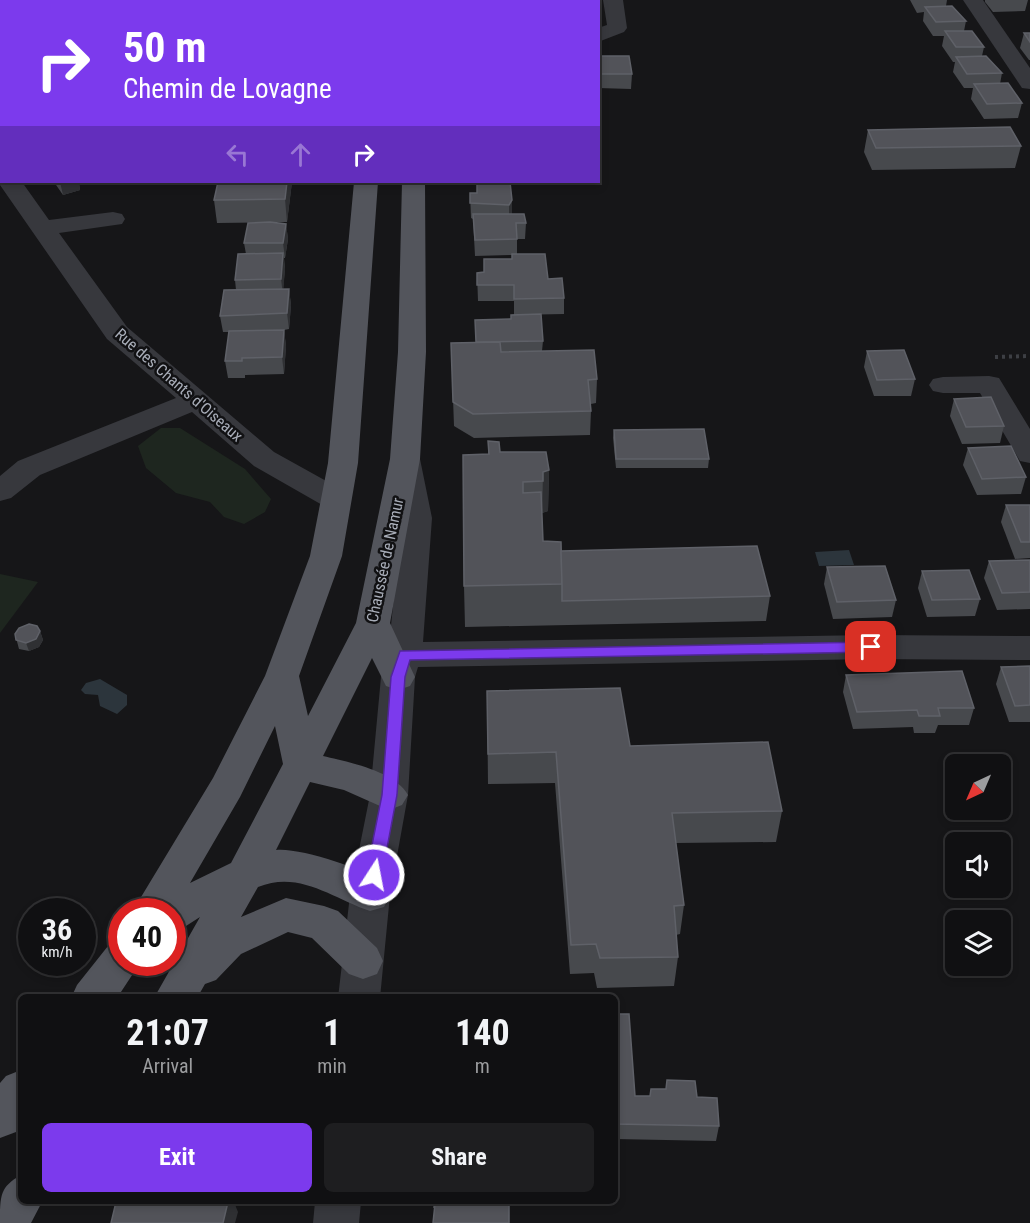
<!DOCTYPE html>
<html lang="en">
<head>
<meta charset="utf-8">
<style>
	:root { --surface:#101012; --page:#1e1e20; --text:#f1f3f6; --muted:#9c9d9f; --line:#303032; --accent:#7c3aed }
	body { margin:0; font-family:"Roboto Condensed",sans-serif; background:var(--page); color:var(--text); height:100vh; display:flex; flex-direction:column; font-size:22px; white-space:nowrap }
	* { box-sizing:border-box; margin:0 }
	p { font-size:20px; color:var(--muted) }
	.icon { flex:none; width:33px; height:33px; fill:none; stroke:currentColor; stroke-width:2; stroke-linecap:round; stroke-linejoin:round }
	.map { position:relative; flex:1; overflow:hidden }
	.drawer { position:absolute; left:18px; top:994px; width:600px; height:210px; display:flex; flex-direction:column; background:var(--surface); border-radius:9px; box-shadow:0 3px 9px #0003,0 0 0 2px var(--line) }
	.drawer>* { flex:none }
	.guide { position:absolute; left:0px; top:0px; width:600px; height:183px; box-shadow:0 3px 9px #0003,0 0 0 2px var(--line); background:#7c3aed; color:#fff; overflow:hidden }
	.needle { width:39px; rotate:224deg }
	.tools { position:absolute; left:945px; top:754px; display:grid; gap:12px }
	.tools a { display:grid; place-items:center; width:66px; height:66px; border-radius:9px; background:var(--surface); box-shadow:0 3px 9px #0003,0 0 0 2px var(--line); font-size:30px }
	.speed { position:absolute; left:18px; top:898px; display:flex; gap:12px; font-size:30px; font-weight:700; text-align:center }
	.speed>* { display:grid; place-content:center; width:78px; height:78px; border-radius:50%; background:var(--surface); box-shadow:0 3px 9px #0003,0 0 0 2px var(--line); line-height:1 }
	.speed small { font-size:15px; font-weight:400 }
	.speed .limit { border:9px solid #d22; background:#fff; color:#111 }
	.pin { position:absolute; display:grid; place-items:center; width:51px; height:51px; color:#fff; margin:-26px; border-radius:12px; box-shadow:0 3px 9px #0006 }
	.me { position:absolute; width:66px; margin:-33px; rotate:11deg; stroke-linejoin:round; filter:drop-shadow(0 0 4px #0008) }
	.turn { display:flex; align-items:center; gap:21px; height:126px; padding:0 24px; font-size:27px }
	.turn .icon { width:78px; height:78px; stroke-width:2.5 }
	.turn b { display:block; font-size:42px; line-height:51px }
	.lanes { display:flex; align-items:center; height:57px; padding:0 24px; background:#0003; justify-content:center; gap:30px; direction:ltr }
	.lanes .off { opacity:.35 }
	.eta { display:flex; justify-content:space-evenly; align-items:center; height:102px; text-align:center }
	.eta b { font-size:36px; font-weight:700; line-height:42px }
	.action { display:flex; gap:12px; margin-top:auto; padding:12px 24px }
	.action a { flex:1; height:69px; border-radius:9px; background:var(--accent); color:#fff; font-size:24px; font-weight:700; line-height:69px; text-align:center }
	.action a+a { background:var(--page); color:var(--text) }
	.map>svg:first-child { display:block }
</style>
</head>
<body>
<div class="map">
<svg width="1030" height="1223" viewBox="0 0 1030 1223">
	<rect width="100%" height="100%" fill="#161618"/>
	<!-- green -->
	<g fill="#1e261f">
		<polygon points="161,428 180,428 245,469 271,499 265,512 244,524 224,517 210,502 176,493 146,468 138,446"/>
		<polygon points="0,574 38,582 0,633"/>
	</g>
	<!-- water -->
	<g fill="#2c353c">
		<polygon points="849,550 854,565 819,566 815,552"/>
		<polygon points="100,679 127,695 127,705 117,714 100,706 98,695 85,694 81,690 86,683"/>
	</g>
	<g fill="none" stroke-linecap="round" stroke-linejoin="round">
		<!-- path -->
		<polyline stroke="#3d3f44" stroke-width="4" stroke-dasharray="3 4" stroke-linecap="butt" points="995,357 1030,356"/>
		<!-- minor -->
		<g fill="#37383d" fill-rule="evenodd">
			<rect x="451" y="0" width="20" height="2"/>
			<polygon points="603,0 623,0 627,28 624,32 598,42 598,28 607,25"/>
			<polygon points="963,0 983,0 1030,68 1030,89 1022,88"/>
			<polygon points="2,177 2,182 22,182 49,220 113,212 122,214 125,219 122,224 59,233 127,327 274,452 346,492 350,499 346,506 335,509 324,506 254,466 192,412 40,475 11,498 0,501 0,476 18,461 176,398 107,339 0,185"/>
			<polygon points="989,376 999,378 1030,429 1030,463 1020,461 980,393 943,393 933,391 929,385 933,379 943,377"/>
			<polygon points="405,450 415,452 420,459 432,518 423,642 871,635 1030,636 1030,660 871,659 418,667 415,677 408,795 390,895 380,998 338,998 350,895 370,795 381,677 388,655 402,518 390,459 395,452"/>
			<polygon points="315,1202 361,1202 359,1223 313,1223"/>
		</g>
		<!-- major -->
		<g fill="#53555c" fill-rule="evenodd">
			<rect x="370" y="0" width="20" height="2"/>
			<rect x="408" y="0" width="20" height="2"/>
			<path d="M354,182H378L358,463L342,556L299,676L308,716L356,623L390,459L398,352L402,182H425L426,352L420,459L390,623L415,677L410,686L398,690L386,686L372,658L323,756C348,762 395,771 408,795L402,805L389,810L344,790L310,782L276,850C298,847 366,869 383,883C386,885 388,891 390,895L384,907L370,911C332,898 299,870 258,887L241,917L286,898L324,906L338,911L377,948L383,961L377,974L363,979L349,974L312,938L288,932L241,954L216,980L205,984L197,998H154L200,917L186,926L172,931V912H132L213,778L265,676L310,556L328,463ZM275,726L283,764L231,863L190,883L240,797Z"/>
			<polygon points="122,941 122,963 140,963 117,998 71,998 77,985 108,946"/>
			<polygon points="21,1070 21,1125 16,1132 0,1138 0,1083 6,1076"/>
			<path d="M21,1175V1202H42L31,1223H0C0,1195 0,1187 21,1175Z"/>
		</g>
	</g>
	<!-- wall -->
	<g fill="#47494d">
		<polygon points="910,0 947,0 946,6 966,21 964,31 984,47 982,56 1002,73 1000,84 1022,103 1018,118 984,119 971,99 973,88 964,88 953,72 955,62 953,62 942,46 944,36 933,36 923,21 924,12 917,13"/>
		<polygon points="985,0 1028,0 1025,11 993,12 985,2"/>
		<polygon points="1024,33 1030,33 1030,60 1029,60 1020,48"/>
		<polygon points="598,62 632,74 631,89 598,88"/>
		<polygon points="868,130 1021,146 1015,168 872,170 864,152"/>
		<polygon points="598,151 601,159 600,174 598,175"/>
		<polygon points="54,182 85,182 79,183 80,190 63,195"/>
		<polygon points="218,182 292,182 287,222 217,223 214,200"/>
		<polygon points="470,193 477,193 512,200 512,214 526,223 525,239 517,239 517,254 548,279 564,298 564,314 514,315 514,301 478,301 477,273 484,272 512,259 512,255 475,256 473,219 471,218"/>
		<polygon points="286,224 288,239 285,258 284,258 285,269 283,289 289,289 291,305 289,329 284,330 286,346 284,374 245,375 245,378 228,378 225,361 229,332 223,332 220,316 236,290 235,280 246,254 244,243"/>
		<polygon points="543,341 542,351 597,379 596,403 591,404 591,411 590,435 474,438 454,426 451,343"/>
		<polygon points="867,351 915,379 911,396 874,396 864,367"/>
		<polygon points="954,399 1004,426 1000,443 962,444 950,416"/>
		<polygon points="614,430 709,459 708,468 616,468 613,438"/>
		<polygon points="488,441 500,452 549,470 548,511 542,513 543,541 561,551 770,596 766,621 465,627 464,586 488,454"/>
		<polygon points="968,448 1026,477 1021,494 977,495 963,465"/>
		<polygon points="1006,505 1030,505 1030,558 1015,559 1001,522"/>
		<polygon points="1030,560 1030,609 997,610 984,578 989,561"/>
		<polygon points="827,567 896,600 892,617 833,619 824,584"/>
		<polygon points="922,571 980,599 975,616 927,617 918,588"/>
		<polygon points="40,631 43,640 39,647 29,651 19,649 15,634"/>
		<polygon points="1030,666 1030,722 1009,722 996,684 1001,667"/>
		<polygon points="846,675 974,708 969,725 938,725 935,733 914,733 913,727 853,729 843,692"/>
		<polygon points="487,691 630,746 782,811 776,842 676,843 684,905 680,934 676,935 678,957 674,986 597,988 594,973 570,974 555,783 488,784"/>
		<polygon points="615,1014 635,1096 697,1097 719,1126 716,1141 615,1139"/>
		<polygon points="433,1202 505,1202 505,1204 435,1208 433,1208"/>
	</g>
	<!-- shaded-wall -->
	<g fill="#2f3033">
		<polygon points="60,182 85,182 79,183 80,190 63,195"/>
		<polygon points="287,182 292,182 287,222 285,199"/>
		<polygon points="512,200 512,216 509,221 509,205"/>
		<polygon points="286,224 288,239 285,258 283,243"/>
		<polygon points="283,253 285,269 283,295 281,279"/>
		<polygon points="289,289 291,305 289,329 287,313"/>
		<polygon points="284,330 286,346 284,374 282,357"/>
		<polygon points="549,470 548,511 542,513 542,522 543,472"/>
		<polygon points="40,631 43,640 39,647 29,651 26,643"/>
		<polygon points="228,1202 234,1202 238,1212 235,1223 223,1223"/>
	</g>
	<!-- building -->
	<g fill="#525359" stroke="#5f6168" stroke-width="1.5">
		<polygon points="476,0 532,0 533,2 476,2"/>
		<polygon points="952,6 966,21 936,22 925,7"/>
		<polygon points="945,31 972,31 984,47 956,47"/>
		<polygon points="1024,33 1030,33 1030,42"/>
		<polygon points="600,56 629,56 632,74 598,74 598,62 600,62"/>
		<polygon points="986,56 1002,73 967,74 956,57"/>
		<polygon points="1008,83 1022,103 987,104 974,84"/>
		<polygon points="1010,127 1021,146 876,148 868,130"/>
		<polygon points="598,151 599,151 601,159 598,159"/>
		<polygon points="218,182 287,182 285,199 214,200"/>
		<polygon points="477,182 510,182 512,200 509,205 470,203 470,193 477,193"/>
		<polygon points="473,214 524,214 526,223 516,223 517,239 475,240"/>
		<polygon points="270,222 286,224 283,243 244,243 248,223"/>
		<polygon points="283,253 281,279 235,280 238,254"/>
		<polygon points="512,254 545,254 548,279 562,278 564,298 514,299 514,285 477,285 477,273 484,272 484,259 512,259"/>
		<polygon points="289,289 287,313 220,316 224,290"/>
		<polygon points="541,314 543,341 476,342 475,320 511,319 511,315"/>
		<polygon points="284,330 282,357 242,358 242,361 225,361 229,331"/>
		<polygon points="500,342 501,352 594,350 597,379 588,380 591,411 473,414 453,402 451,343"/>
		<polygon points="904,350 915,379 877,380 867,351"/>
		<polygon points="991,397 1004,426 966,427 954,399"/>
		<polygon points="704,429 709,459 616,459 614,430"/>
		<polygon points="488,441 499,442 500,452 546,452 549,470 543,472 543,481 523,482 523,493 541,492 543,541 561,542 562,584 464,586 463,455 489,454"/>
		<polygon points="1011,446 1026,477 982,479 968,448"/>
		<polygon points="1006,505 1030,505 1030,542 1021,542"/>
		<polygon points="757,546 770,596 562,601 562,584 561,551"/>
		<polygon points="1030,560 1030,592 1002,593 989,561"/>
		<polygon points="885,566 896,600 837,602 827,567"/>
		<polygon points="969,570 980,599 932,600 922,571"/>
		<polygon points="29,624 37,626 40,631 36,639 26,643 16,640 15,634 19,628"/>
		<polygon points="1030,666 1030,705 1015,706 1001,667"/>
		<polygon points="962,671 974,708 938,708 940,716 919,716 917,710 857,712 846,675"/>
		<polygon points="620,688 630,746 768,742 782,811 672,813 684,905 674,906 678,957 600,958 596,944 571,945 556,752 488,754 487,691"/>
		<polygon points="615,1014 629,1014 635,1096 650,1096 651,1089 666,1089 667,1080 695,1081 697,1097 717,1098 719,1126 615,1124"/>
		<polygon points="116,1202 228,1202 223,1223 111,1223"/>
		<polygon points="435,1204 509,1204 509,1223 433,1223"/>
	</g>
	<!-- route -->
	<polygon fill="#7c3aed" stroke="#51269a" stroke-width="1.5" points="871,642 878,647 871,652 410,660 405,677 397,795 382,875 379,879 374,881 368,879 366,875 382,795 391,677 400,651"/>
	<g text-anchor="middle" dominant-baseline="central" stroke-width="5" stroke-linejoin="round" paint-order="stroke">
		<!-- street labels -->
		<g font-size="16" fill="#a8adb8" stroke="#111113">
			<text transform="translate(179 385) rotate(41)">Rue des Chants d'Oiseaux</text>
			<text transform="translate(385 560) rotate(-78)">Chaussée de Namur</text>
		</g>
	</g>
</svg>
<div class="tools">
<a><svg class="needle" viewBox="-14 -14 28 28"><path d="M0-13l5 13h-10z" fill="#e53935"/><path d="M0 13l5-13h-10z" fill="#9c9d9f"/></svg></a>
<a><svg class="icon" aria-label="sound" viewBox="0 0 24 24"><path d="M4 9h4l5-4v14l-5-4H4zM17 9q2 3 0 6"/></svg></a>
<a><svg class="icon" aria-label="layers" viewBox="0 0 24 24"><path d="M12 4l9 5-9 5-9-5zM3 14l9 5 9-5"/></svg></a>
</div>
<div class="speed"><div>36<small>km/h</small></div><div class="limit">40</div></div>
<div class="pin" style="left:871px;top:647px;background:#d93025"><svg class="icon" aria-label="arrive" viewBox="0 0 24 24"><path d="M6 21V4h12l-3 4 3 4H6"/></svg></div>
<svg class="me" style="left:374px;top:875px" viewBox="-20 -20 40 40"><circle r="17" fill="#7c3aed" stroke="#fff" stroke-width="3"/><path d="M0-11L8 9 0 5-8 9z" fill="#fff"/></svg>
<div class="guide">
<div class="turn"><svg class="icon" aria-label="right" viewBox="0 0 24 24"><path d="M7 20v-9h11M14 6l5 5-5 5"/></svg><div><b>50 m</b>Chemin de Lovagne</div></div>
<div class="lanes"><svg class="icon off" aria-label="left" viewBox="0 0 24 24"><path d="M17 20v-9H6M10 6l-5 5 5 5"/></svg><svg class="icon off" aria-label="ahead" viewBox="0 0 24 24"><path d="M12 20V5M6 11l6-6 6 6"/></svg><svg class="icon" aria-label="right" viewBox="0 0 24 24"><path d="M7 20v-9h11M14 6l5 5-5 5"/></svg></div>
</div>
<section class="drawer">
<div class="eta">
<div><b>21:07</b><p>Arrival</p></div>
<div><b>1</b><p>min</p></div>
<div><b>140</b><p>m</p></div>
</div>
<div class="action"><a>Exit</a><a>Share</a></div>
</section>
</div>
</body>
</html>
